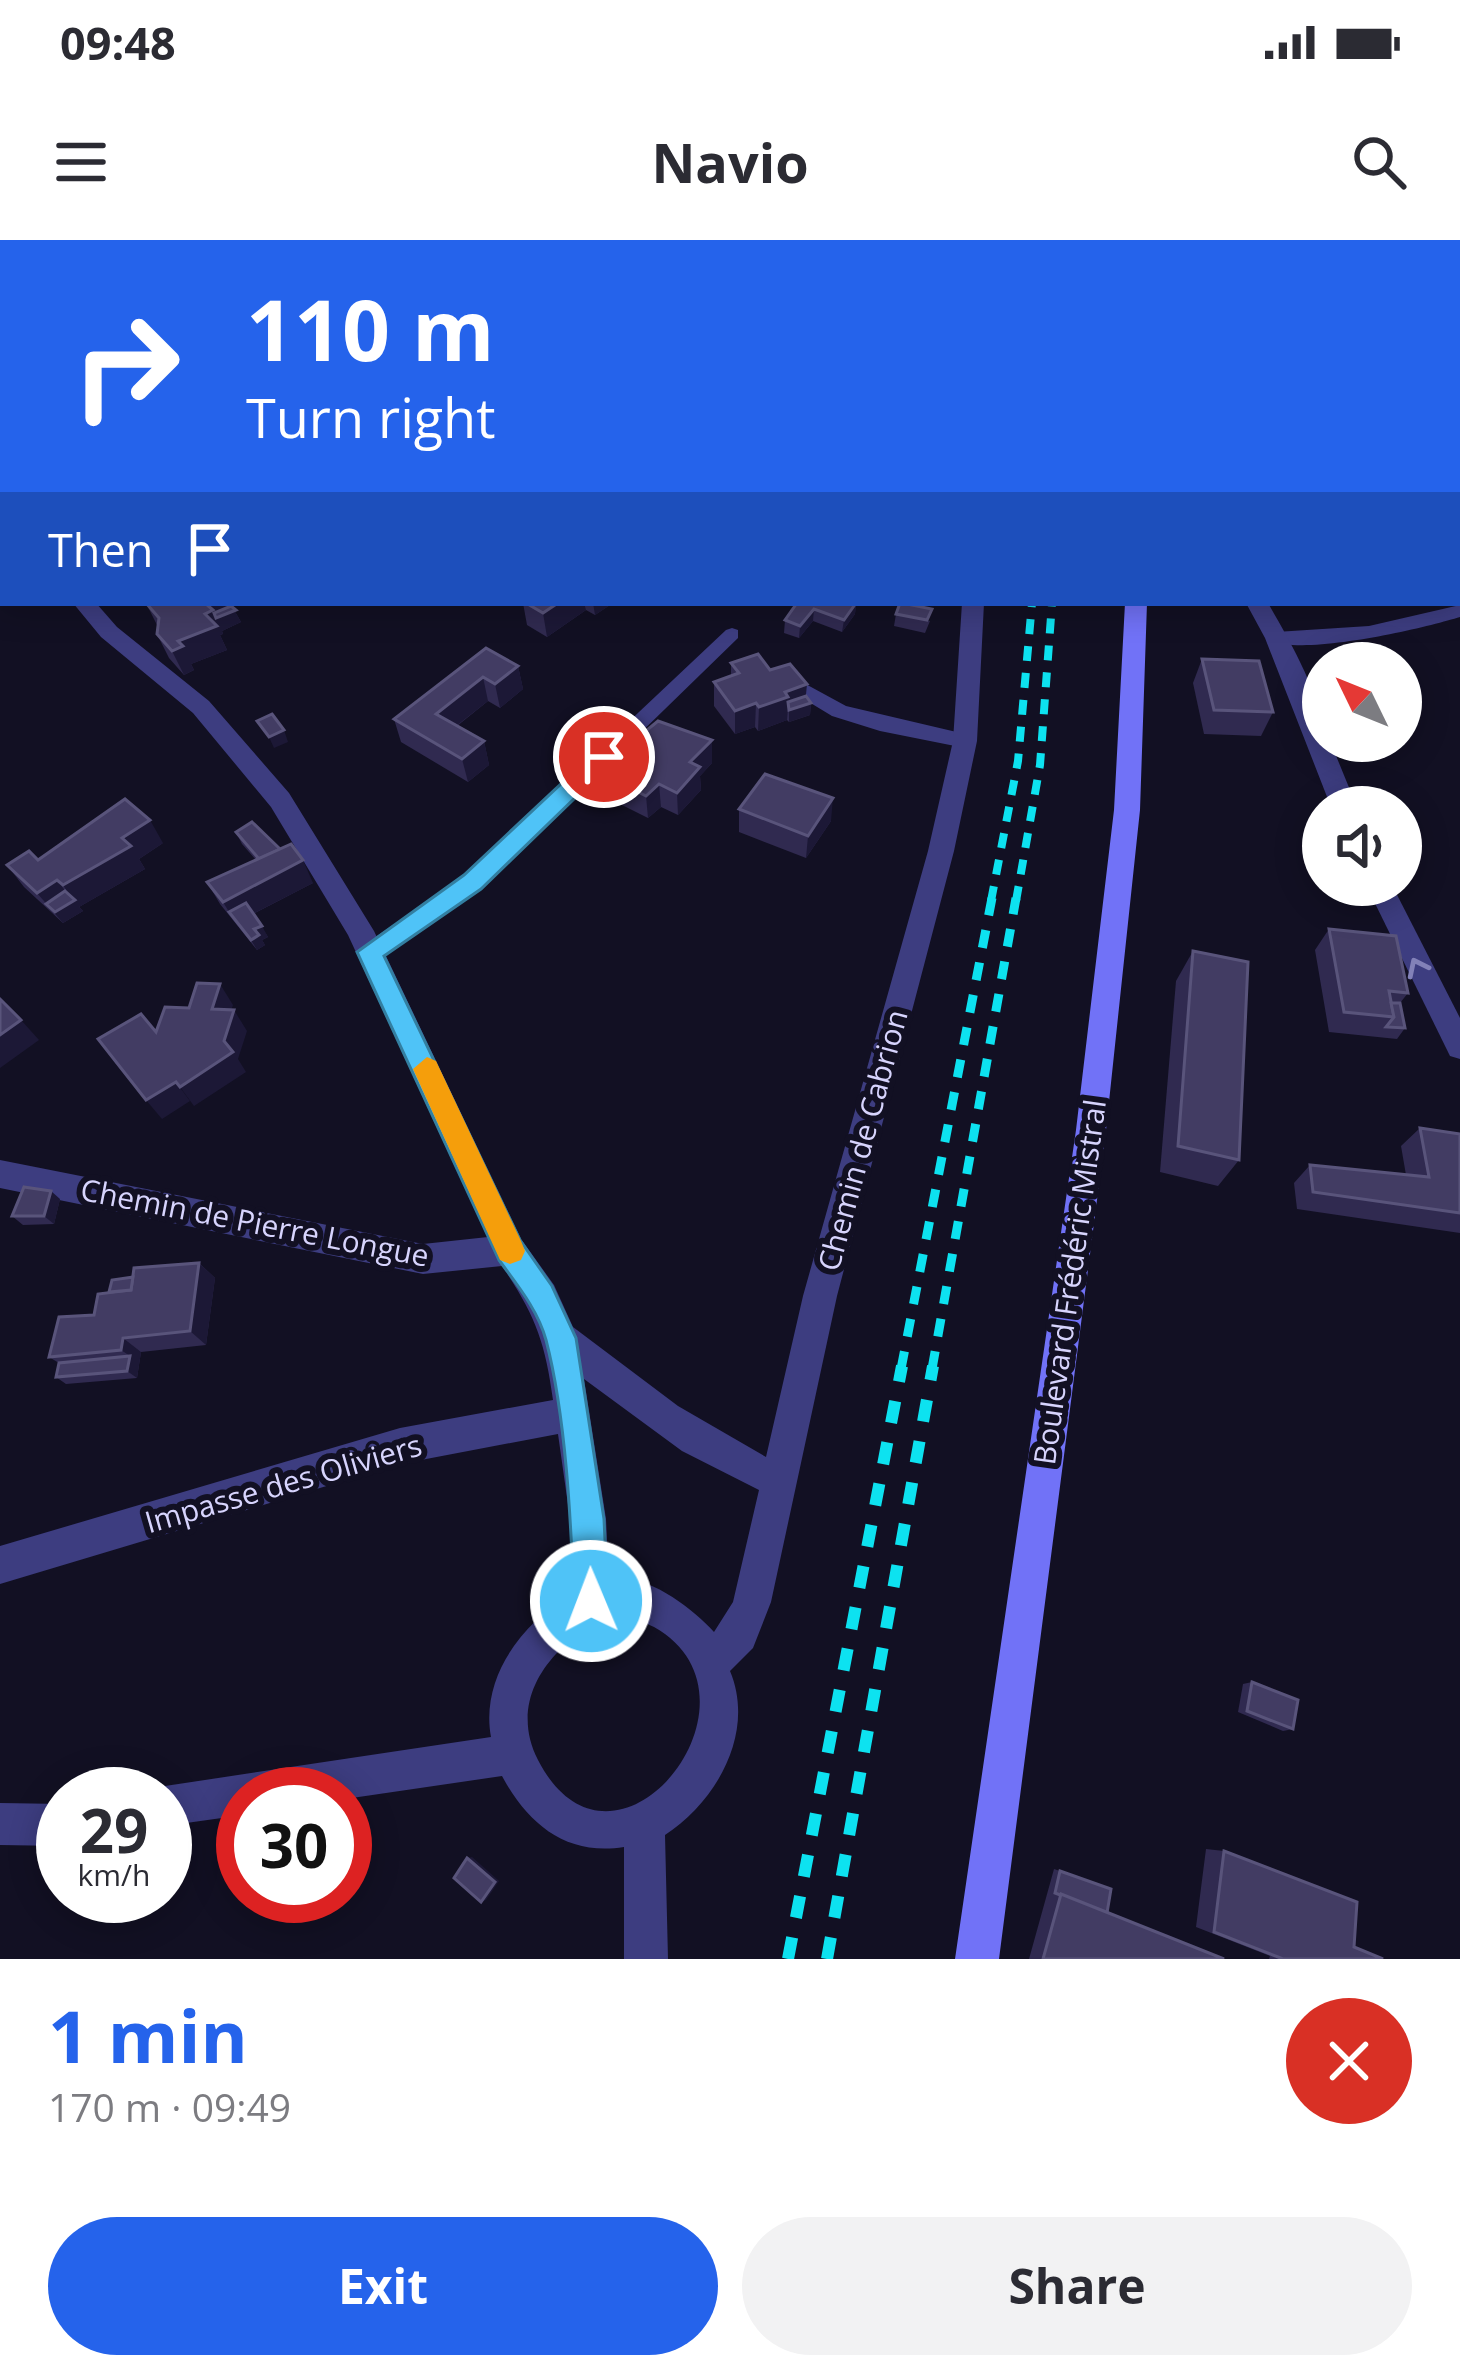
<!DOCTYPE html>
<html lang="en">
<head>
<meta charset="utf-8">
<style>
	:root { --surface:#fff; --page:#f2f2f3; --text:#2b2b33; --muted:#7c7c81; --accent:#2563eb }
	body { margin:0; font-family:"Open Sans",sans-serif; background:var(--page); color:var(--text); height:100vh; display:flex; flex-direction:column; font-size:45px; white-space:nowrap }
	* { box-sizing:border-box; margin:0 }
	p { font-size:39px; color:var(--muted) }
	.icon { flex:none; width:66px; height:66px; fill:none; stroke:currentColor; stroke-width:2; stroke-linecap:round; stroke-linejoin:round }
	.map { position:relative; height:1719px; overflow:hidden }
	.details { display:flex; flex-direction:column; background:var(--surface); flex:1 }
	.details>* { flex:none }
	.top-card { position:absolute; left:0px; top:0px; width:1461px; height:366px; box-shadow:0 6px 30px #0003; background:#2563eb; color:#fff; overflow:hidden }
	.needle { width:78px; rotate:313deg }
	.controls { position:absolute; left:1302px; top:402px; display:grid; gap:24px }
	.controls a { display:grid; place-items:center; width:120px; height:120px; border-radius:50%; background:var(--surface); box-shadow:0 6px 30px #0003; font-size:60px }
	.speed { position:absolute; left:36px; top:1527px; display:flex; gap:24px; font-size:60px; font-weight:700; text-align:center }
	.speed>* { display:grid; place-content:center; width:156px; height:156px; border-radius:50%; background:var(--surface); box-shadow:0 6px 30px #0003; line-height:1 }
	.speed small { font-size:30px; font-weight:400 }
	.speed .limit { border:18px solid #d22; background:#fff; color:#111 }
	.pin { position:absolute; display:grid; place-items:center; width:102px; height:102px; color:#fff; margin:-51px; border:6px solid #fff; border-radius:50%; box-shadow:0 3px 12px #0007 }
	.me { position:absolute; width:132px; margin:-66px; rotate:359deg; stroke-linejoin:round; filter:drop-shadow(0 0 9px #0008) }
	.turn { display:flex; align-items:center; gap:42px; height:252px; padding:0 48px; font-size:54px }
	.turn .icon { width:156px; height:156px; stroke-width:2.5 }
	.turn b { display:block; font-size:84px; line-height:102px }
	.then { display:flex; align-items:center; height:114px; padding:0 48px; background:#0003; gap:24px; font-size:45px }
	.round { display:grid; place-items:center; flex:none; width:126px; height:126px; border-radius:63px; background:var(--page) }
	.overview { display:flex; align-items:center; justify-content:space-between; height:204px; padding:0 48px }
	h1 { font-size:72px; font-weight:700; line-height:90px; color:var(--accent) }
	.cta { display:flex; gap:24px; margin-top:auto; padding:24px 48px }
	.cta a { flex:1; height:138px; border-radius:72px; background:var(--accent); color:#fff; font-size:48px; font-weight:700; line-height:138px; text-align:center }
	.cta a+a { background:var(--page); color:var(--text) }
	.status { display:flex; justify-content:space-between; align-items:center; height:84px; padding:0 60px; background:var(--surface); direction:ltr }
	.status svg { height:33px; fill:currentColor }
	header { display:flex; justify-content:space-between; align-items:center; height:156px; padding:0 48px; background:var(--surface); font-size:54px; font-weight:700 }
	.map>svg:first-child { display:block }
</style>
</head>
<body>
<div class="status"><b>09:48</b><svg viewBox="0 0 49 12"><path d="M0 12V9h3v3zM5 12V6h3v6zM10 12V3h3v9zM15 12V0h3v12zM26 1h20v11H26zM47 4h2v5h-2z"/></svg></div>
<header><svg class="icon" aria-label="menu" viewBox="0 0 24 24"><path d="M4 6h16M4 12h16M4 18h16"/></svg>Navio<svg class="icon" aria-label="search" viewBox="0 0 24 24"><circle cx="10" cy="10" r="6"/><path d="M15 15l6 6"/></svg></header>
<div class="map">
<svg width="1460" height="1719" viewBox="0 0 1460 1719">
	<rect width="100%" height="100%" fill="#121023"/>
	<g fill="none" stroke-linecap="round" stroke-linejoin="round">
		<!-- service -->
		<g fill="#3d3d80" fill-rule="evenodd">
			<polygon points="1458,169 1460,170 1460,180 1458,179"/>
			<path d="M1460,365V377C1425,388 1294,419 1267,398L1276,392L1369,386Z"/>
			<polygon points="732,388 738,390 738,398 481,648 378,718 362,718 359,712 362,706 465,636 726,390"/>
			<polygon points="778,429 846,466 965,494 975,501 965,508 880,491 832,476 771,439 771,431"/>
		</g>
		<!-- minor -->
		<g fill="#3d3d80" fill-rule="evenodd">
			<polygon points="0,0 15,0 17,3 3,7"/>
			<polygon points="0,192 3,193 3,206 0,205"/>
			<path d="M73,363H96L117,387L209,461L289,553L374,691L521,999L554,1045L573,1087L678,1166L766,1217L803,1056L928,611L953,501L962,363H984L977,501L954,611L837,1056L771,1362L753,1408L730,1431C756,1493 716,1562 665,1595L668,1719H624V1607C566,1616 528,1584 502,1536L345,1559V1554H243V1575L165,1586V1554H150L165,1546L491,1497C480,1437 523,1382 572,1354L570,1279L558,1194L400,1224L0,1344V1306L400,1188L553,1160C545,1101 535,1075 502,1026L423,1034L0,948V920L423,1004L488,997L348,695L271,567L193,473L101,397ZM584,1139L682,1211L759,1250L733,1362L714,1392C692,1368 643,1330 609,1340L606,1279ZM620,1375C631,1379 644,1382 654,1387C780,1458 614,1667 538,1520C504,1454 560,1393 620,1375Z"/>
			<path d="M1246,363H1268C1290,402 1323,456 1323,501H1330L1357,567H1331L1265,398Z"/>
			<polygon points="1366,645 1392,645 1460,778 1460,819 1450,816"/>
			<polygon points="0,1563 63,1564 63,1606 0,1605"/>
		</g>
		<!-- secondary -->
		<g fill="#7172f7" fill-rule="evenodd">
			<polygon points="1070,0 1086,0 1087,3 1071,3"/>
			<polygon points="1125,363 1147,363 1140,570 1106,890 999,1719 955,1719 1076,890 1114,570"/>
		</g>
		<!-- rail-far2 -->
		<g stroke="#0de2f0" stroke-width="8" stroke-dasharray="15 12" stroke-linecap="butt">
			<polyline points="991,661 1018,521 1032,363"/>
			<polyline points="1016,661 1040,525 1052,363"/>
		</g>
		<!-- rail-far1 -->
		<g stroke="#0de2f0" stroke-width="9" stroke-dasharray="18 15" stroke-linecap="butt">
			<polyline points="901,1129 992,658"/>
			<polyline points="932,1129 1016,658"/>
		</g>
		<!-- rail -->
		<g stroke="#0de2f0" stroke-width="12" stroke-dasharray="22 20" stroke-linecap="butt">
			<polyline points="788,1719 902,1126"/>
			<polyline points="827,1719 933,1126"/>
		</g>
	</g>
	<!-- wall -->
	<g fill="#302a50">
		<polygon points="146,363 230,363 241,382 222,391 223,394 220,395 227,410 191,424 194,430 184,435 169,418 157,394 158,387"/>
		<polygon points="523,363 613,363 595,375 586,370 547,397 527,385"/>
		<polygon points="797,363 856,363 855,374 842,392 813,381 799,398 784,393 785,380"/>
		<polygon points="896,374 930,381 925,393 894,386"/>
		<polygon points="486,408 518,426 523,449 500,468 488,461 457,486 484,501 489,525 468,542 401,502 394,479"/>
		<polygon points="1202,419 1273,472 1261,496 1204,494 1193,443"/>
		<polygon points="731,423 770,430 806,456 811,463 810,475 789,482 787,480 758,491 755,487 735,494 714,466 714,442 731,436"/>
		<polygon points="712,523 700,536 701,550 678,575 661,567 648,578 600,554 597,531"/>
		<polygon points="739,569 831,581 806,618 739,592"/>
		<polygon points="236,592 313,643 253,674 268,697 262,700 265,705 257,710 220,664 207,642 256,620 242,604"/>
		<polygon points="163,603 139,619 145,629 79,667 83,671 63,683 24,647 7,625"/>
		<polygon points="1329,689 1408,753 1400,763 1405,788 1397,799 1329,792 1315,710"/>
		<polygon points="1193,711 1239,920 1218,946 1160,932 1176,741"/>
		<polygon points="1420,888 1460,894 1460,993 1297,969 1294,943 1310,925 1406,935 1401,906"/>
		<polygon points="60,959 54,984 23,985 12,976"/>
		<polygon points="199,1023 215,1038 206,1105 141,1112 137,1138 66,1144 56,1137 59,1123 49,1117 94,1075 109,1052 133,1037"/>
		<polygon points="1252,1442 1293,1489 1283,1491 1238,1472 1243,1444"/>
		<polygon points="1206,1609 1224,1611 1354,1707 1383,1719 1269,1719 1270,1716 1196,1687"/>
		<polygon points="1054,1629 1060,1631 1107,1673 1224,1719 1029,1719"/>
	</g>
	<!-- shaded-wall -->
	<g fill="#1c1836">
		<polygon points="205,363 230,363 241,382 222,391 223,394 220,395 227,410 191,424 194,430 184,435 172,411 178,401 205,374"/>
		<polygon points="558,363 584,363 586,370 547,397 543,373"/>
		<polygon points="593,363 613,363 595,375"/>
		<polygon points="856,363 855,374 842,392 844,380"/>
		<polygon points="814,369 813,381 799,398 800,386"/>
		<polygon points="518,426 523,449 500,468 495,444"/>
		<polygon points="483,437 488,461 442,497 436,474"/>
		<polygon points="807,444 805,465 811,463 810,475 789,482 789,470 788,468 787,480 758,491 759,467 785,452"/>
		<polygon points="756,463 755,487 735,494 735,471"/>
		<polygon points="284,490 288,502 274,508 269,497"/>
		<polygon points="712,500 712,523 700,536 701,550 678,575 677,553 690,522"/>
		<polygon points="484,501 489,525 468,542 462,519"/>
		<polygon points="659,544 661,567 648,578 646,556"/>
		<polygon points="833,558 831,581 806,618 808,596"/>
		<polygon points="150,580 163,603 139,619 145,629 79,667 83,671 63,683 37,653 57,640 73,661 63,645 122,598"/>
		<polygon points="303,620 313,643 237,682 229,672 223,662"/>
		<polygon points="262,686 268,697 262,700 265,705 257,710 251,700 254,689"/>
		<polygon points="220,744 233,765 225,789 212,769"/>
		<polygon points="234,770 247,791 238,819 246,832 194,866 180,847 224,801"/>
		<polygon points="21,780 39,800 0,828 0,795"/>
		<polygon points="176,842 190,861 162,879 146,860"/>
		<polygon points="51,951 60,959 54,984 44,976"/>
		<polygon points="199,1023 215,1038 206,1105 190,1091"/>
		<polygon points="123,1098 141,1112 137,1138 127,1131 130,1116 121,1110"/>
		<polygon points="472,1617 499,1641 486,1660 481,1662 467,1618"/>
	</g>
	<!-- building -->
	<g fill="#423c63" stroke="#59547b" stroke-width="3">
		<polygon points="137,0 180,0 180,3 130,3"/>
		<polygon points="3,78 3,97 0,97 0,79"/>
		<polygon points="146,363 205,363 213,370 205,374 217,386 178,401 183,406 172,411 157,394 159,378"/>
		<polygon points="526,363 558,363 543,373"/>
		<polygon points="797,363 856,363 844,380 814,369 800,386 785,380"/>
		<polygon points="900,363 902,363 932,369 927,380 896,374"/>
		<polygon points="231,366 236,370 216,378 214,373"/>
		<polygon points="486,408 518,426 495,444 483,437 436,474 484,501 462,519 394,479"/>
		<polygon points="758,414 770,430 790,424 807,444 785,452 788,457 759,467 756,463 735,471 714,442 739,433 731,423"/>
		<polygon points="1202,419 1259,421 1273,472 1214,470"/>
		<polygon points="806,456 811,463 789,470 788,462"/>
		<polygon points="272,474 284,490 269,497 257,481"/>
		<polygon points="658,481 712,500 690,522 700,527 677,553 659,544 646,556 597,531"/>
		<polygon points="765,534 833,558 808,596 739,569"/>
		<polygon points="125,559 150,580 122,598 131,606 63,645 57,640 37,653 7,625 29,611 38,620"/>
		<polygon points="252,582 280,609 259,619 236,592"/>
		<polygon points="291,604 303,620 223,662 207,642"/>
		<polygon points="65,651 75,660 55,672 46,664"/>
		<polygon points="246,663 262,686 254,689 259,695 251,700 229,672"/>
		<polygon points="1329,689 1396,696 1408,753 1389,751 1394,777 1344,772"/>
		<polygon points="1193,711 1248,722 1239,920 1178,906"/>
		<polygon points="197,743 220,744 212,769 234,770 224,801 233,812 180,847 176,842 146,860 98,799 141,774 156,792 165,767 189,768"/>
		<polygon points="0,759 21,780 0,795"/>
		<polygon points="1391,763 1400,763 1405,788 1386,787 1394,777"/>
		<polygon points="1420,888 1460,894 1460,973 1313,952 1310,925 1429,937"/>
		<polygon points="24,947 51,951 44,976 12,976"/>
		<polygon points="199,1023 190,1091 123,1098 121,1110 49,1117 59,1077 94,1075 98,1054 131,1050 134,1028"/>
		<polygon points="133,1037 131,1050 109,1052 112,1040"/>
		<polygon points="130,1116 127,1131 56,1137 59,1123"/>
		<polygon points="1252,1442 1298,1460 1293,1489 1247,1471"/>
		<polygon points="1224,1611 1357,1662 1354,1707 1383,1719 1283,1719 1214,1692"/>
		<polygon points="467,1618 495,1642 481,1662 454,1638"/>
		<polygon points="1060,1631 1111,1649 1107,1673 1055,1653"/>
		<polygon points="1061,1654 1224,1719 1043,1719"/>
	</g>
	<!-- one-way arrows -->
	<defs><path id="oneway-chevron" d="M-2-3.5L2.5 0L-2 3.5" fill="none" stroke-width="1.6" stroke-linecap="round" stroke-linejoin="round" transform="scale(3)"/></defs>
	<use stroke="#8281b8" href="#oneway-chevron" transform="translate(1417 727) rotate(-116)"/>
	<!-- route -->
	<path fill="#4fc3f7" stroke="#337fa1" stroke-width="3" d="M604,509L612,511V522L481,649L384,716L520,1000L552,1046L576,1098L604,1279L608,1361L603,1373L591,1378L579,1373L574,1361C571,1282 566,1177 546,1100C538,1070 517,1045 499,1020L357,712L464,635L596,511Z"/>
	<!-- slow -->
	<polygon fill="#f59e0b" points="427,817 436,821 521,1001 525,1011 521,1020 510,1024 500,1020 413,829"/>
	<g text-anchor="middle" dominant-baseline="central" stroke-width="12" stroke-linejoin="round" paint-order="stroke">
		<!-- street labels -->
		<g font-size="30" fill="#d7d4fd" stroke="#121023">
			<text transform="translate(862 900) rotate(-75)">Chemin de Cabrion</text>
			<text transform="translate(255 982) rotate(11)">Chemin de Pierre Longue</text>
			<text transform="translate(1069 1042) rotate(-82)">Boulevard Frédéric Mistral</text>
			<text transform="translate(283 1243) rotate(-16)">Impasse des Oliviers</text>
		</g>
	</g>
</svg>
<div class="controls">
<a><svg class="needle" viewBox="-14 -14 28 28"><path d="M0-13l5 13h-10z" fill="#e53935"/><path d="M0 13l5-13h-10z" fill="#7c7c81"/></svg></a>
<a><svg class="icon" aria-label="sound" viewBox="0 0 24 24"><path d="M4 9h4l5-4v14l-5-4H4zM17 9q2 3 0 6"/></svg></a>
</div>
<div class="speed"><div>29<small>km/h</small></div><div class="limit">30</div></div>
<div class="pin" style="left:604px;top:517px;background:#d93025"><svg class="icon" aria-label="arrive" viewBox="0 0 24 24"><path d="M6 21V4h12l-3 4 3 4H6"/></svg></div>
<svg class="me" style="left:591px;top:1361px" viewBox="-20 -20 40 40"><circle r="17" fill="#4fc3f7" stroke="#fff" stroke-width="3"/><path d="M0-11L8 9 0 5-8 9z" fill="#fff"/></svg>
<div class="top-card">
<div class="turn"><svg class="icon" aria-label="right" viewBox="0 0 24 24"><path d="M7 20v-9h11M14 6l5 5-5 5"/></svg><div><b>110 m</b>Turn right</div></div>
<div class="then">Then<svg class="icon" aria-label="arrive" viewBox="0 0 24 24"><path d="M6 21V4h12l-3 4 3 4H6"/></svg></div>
</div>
</div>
<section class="details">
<div class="overview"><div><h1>1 min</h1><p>170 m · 09:49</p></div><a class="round" style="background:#d93025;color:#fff"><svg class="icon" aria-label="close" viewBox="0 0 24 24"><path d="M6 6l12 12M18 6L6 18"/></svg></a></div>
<div class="cta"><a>Exit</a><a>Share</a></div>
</section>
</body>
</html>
